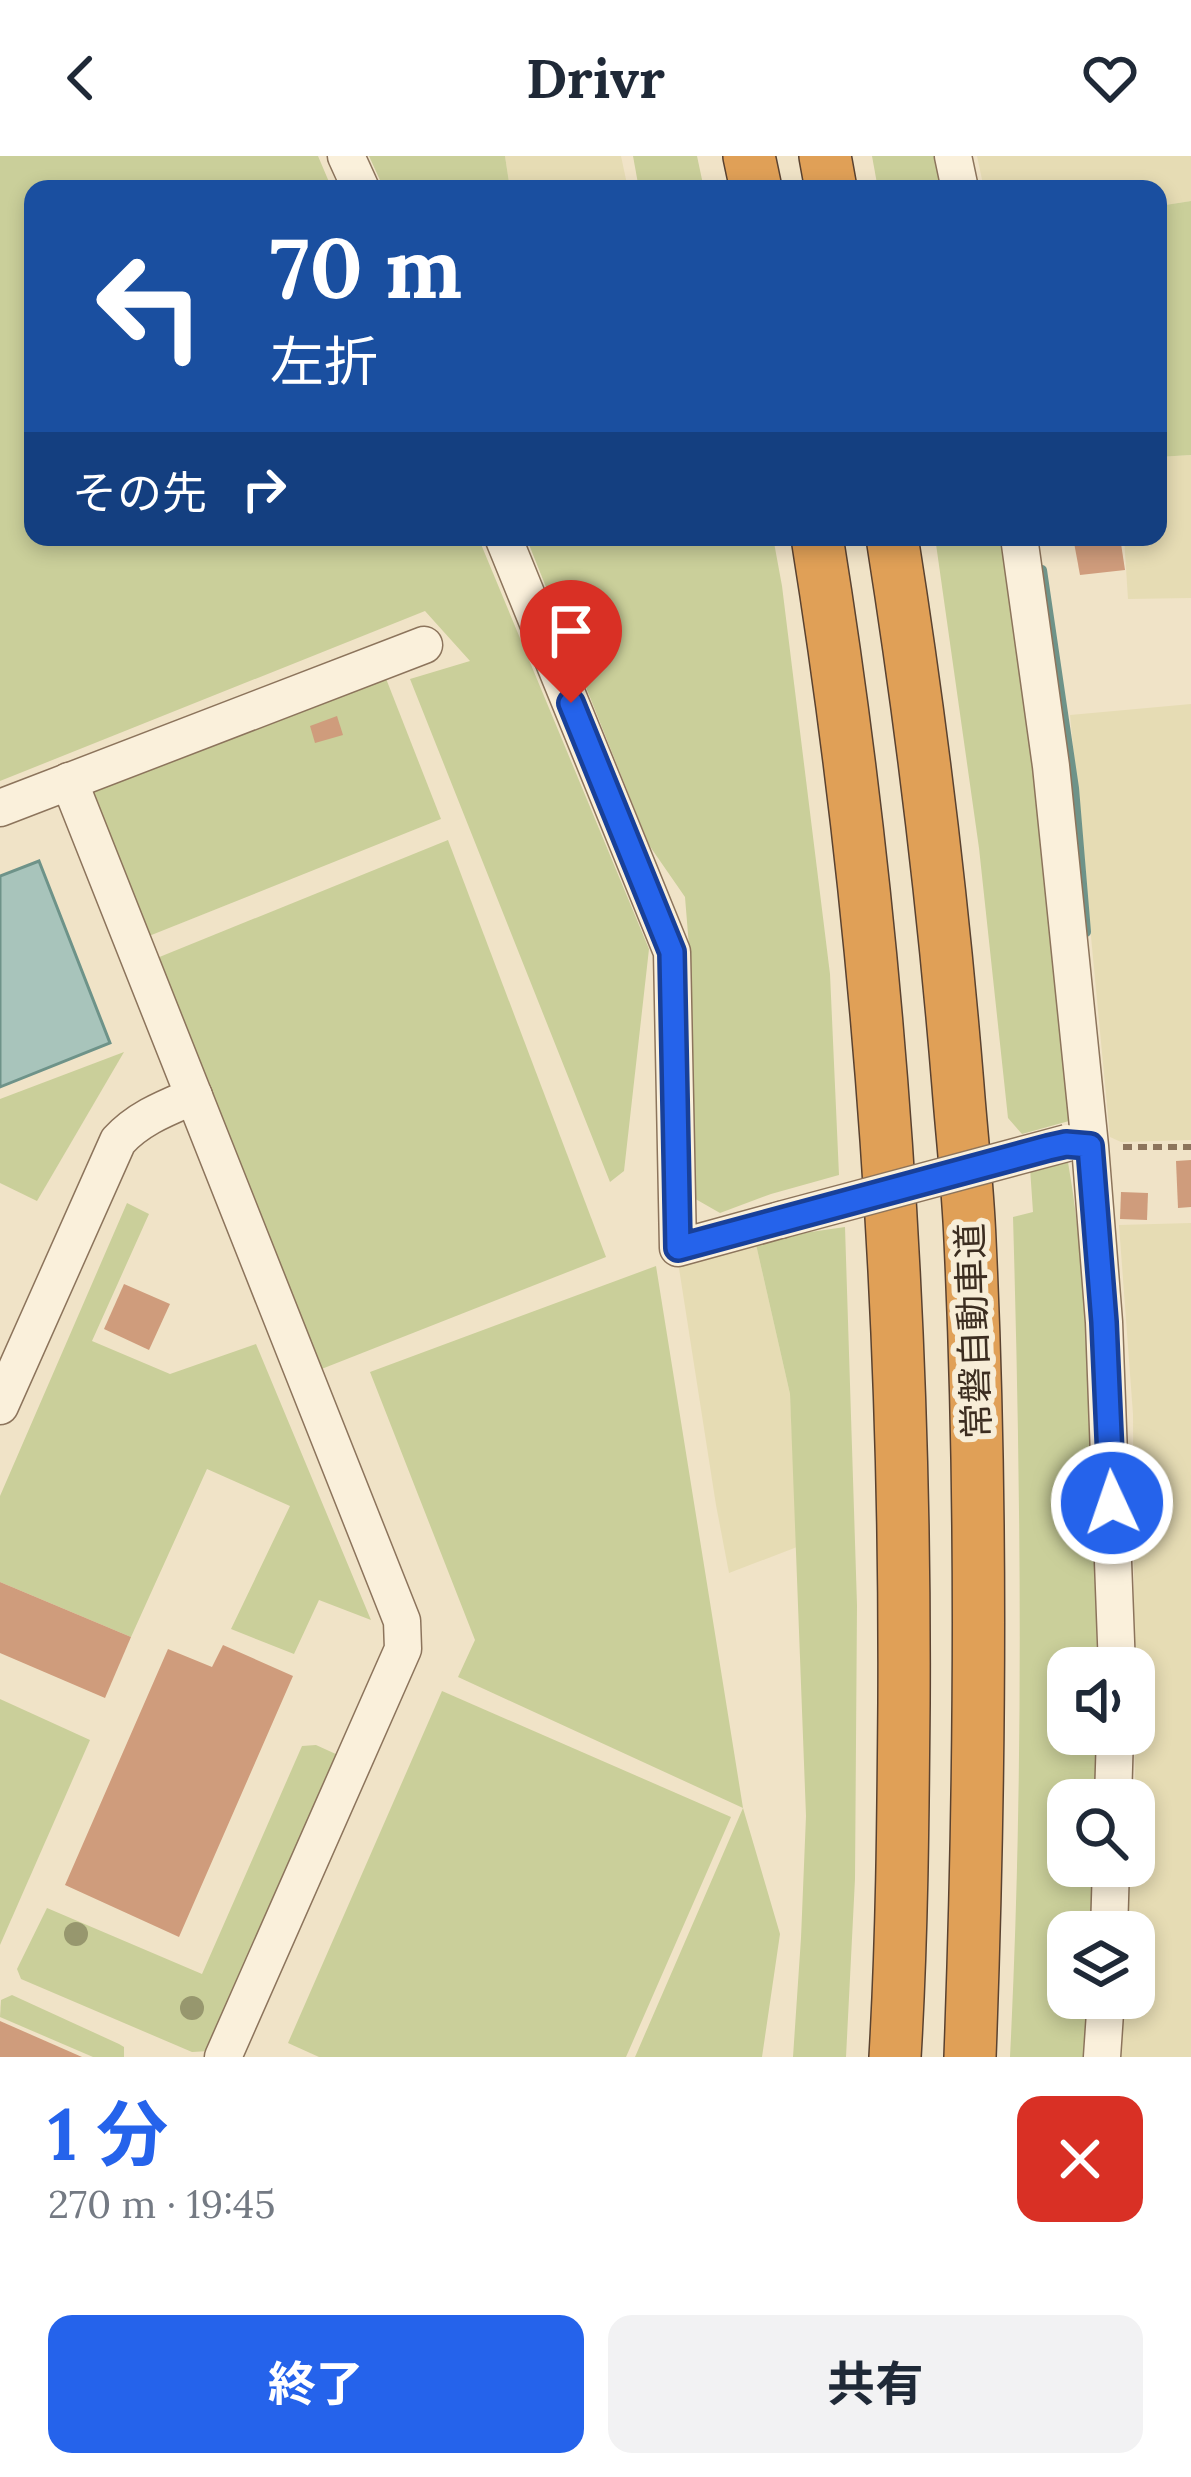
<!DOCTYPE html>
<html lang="ja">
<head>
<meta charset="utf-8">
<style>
	:root { --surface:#fff; --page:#f2f2f3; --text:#1f2937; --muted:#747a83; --accent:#2563eb }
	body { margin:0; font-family:Lora,"Noto Sans JP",serif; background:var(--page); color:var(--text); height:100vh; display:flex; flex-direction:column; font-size:45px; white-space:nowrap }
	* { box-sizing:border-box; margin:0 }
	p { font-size:39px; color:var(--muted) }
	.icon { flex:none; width:66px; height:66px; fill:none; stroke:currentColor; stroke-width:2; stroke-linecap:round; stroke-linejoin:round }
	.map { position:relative; height:1901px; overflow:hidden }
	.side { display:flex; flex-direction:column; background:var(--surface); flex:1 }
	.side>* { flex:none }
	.banner { position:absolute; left:24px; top:24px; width:1143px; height:366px; border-radius:24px; box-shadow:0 6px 18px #0003; background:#1a4fa0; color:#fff; overflow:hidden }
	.fabs { position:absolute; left:1047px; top:1491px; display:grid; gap:24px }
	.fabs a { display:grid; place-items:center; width:108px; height:108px; border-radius:24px; background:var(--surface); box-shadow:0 6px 18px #0003; font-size:60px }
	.pin { position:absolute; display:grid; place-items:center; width:102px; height:102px; color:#fff; margin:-123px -51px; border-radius:50% 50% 50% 0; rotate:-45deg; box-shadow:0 0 12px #0007 }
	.pin .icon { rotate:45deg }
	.me { position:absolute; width:132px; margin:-66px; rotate:357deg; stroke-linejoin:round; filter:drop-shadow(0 0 9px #0008) }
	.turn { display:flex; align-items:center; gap:42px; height:252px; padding:0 48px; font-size:54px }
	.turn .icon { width:156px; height:156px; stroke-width:2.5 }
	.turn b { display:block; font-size:84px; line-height:102px }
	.then { display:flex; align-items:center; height:114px; padding:0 48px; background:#0003; gap:24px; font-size:45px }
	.round { display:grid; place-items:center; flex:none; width:126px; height:126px; border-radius:24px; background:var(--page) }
	.head { display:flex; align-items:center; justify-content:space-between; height:204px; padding:0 48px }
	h1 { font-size:72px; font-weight:700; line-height:90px; color:var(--accent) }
	.primary-button { display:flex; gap:24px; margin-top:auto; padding:24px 48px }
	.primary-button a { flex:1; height:138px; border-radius:24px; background:var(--accent); color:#fff; font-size:48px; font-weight:700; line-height:138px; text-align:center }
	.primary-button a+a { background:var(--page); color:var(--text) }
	header { display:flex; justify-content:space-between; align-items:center; height:156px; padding:0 48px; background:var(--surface); font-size:54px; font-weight:700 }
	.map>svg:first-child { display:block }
</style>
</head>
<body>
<header><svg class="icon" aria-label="back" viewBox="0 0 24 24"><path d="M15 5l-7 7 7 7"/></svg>Drivr<svg class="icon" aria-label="heart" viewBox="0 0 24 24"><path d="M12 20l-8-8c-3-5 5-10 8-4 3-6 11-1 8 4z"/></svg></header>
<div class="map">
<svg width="1191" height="1901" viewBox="0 0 1191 1901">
	<rect width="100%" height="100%" fill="#f0e3c7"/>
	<!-- farmland -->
	<g fill="#e6dcb4">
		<polygon points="505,0 621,0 628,33 510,33"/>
		<polygon points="977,0 1191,0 1191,45 1159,50 1164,111 1158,111 1158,33 984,33"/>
		<polygon points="1191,299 1191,442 1128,443 1124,381 1158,381 1158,301"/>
		<polygon points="1191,548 1191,984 1121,986 1110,981 1070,559"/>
		<polygon points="1191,1067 1191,1901 1116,1901 1119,1842 1134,1842 1134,1776 1123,1776 1128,1710 1134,1710 1135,1627 1133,1258 1119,1069"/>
		<polygon points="755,1084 790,1238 797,1391 729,1417 716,1349 678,1106"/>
	</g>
	<!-- green -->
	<g fill="#cacf9a">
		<polygon points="0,0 318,0 332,33 33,33 33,381 478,381 649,793 624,1015 610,1026 410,523 470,505 425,455 0,625"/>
		<polygon points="369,0 505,0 510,33 384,33"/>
		<polygon points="633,0 697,0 704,33 639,33"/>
		<polygon points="872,0 936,0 943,33 878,33"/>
		<polygon points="1191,45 1191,299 1158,301 1158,111 1164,110 1159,50"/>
		<polygon points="526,381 773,381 782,430 830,818 839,1019 771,1038 720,1057 692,1041 691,815 685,741 649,689"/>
		<polygon points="935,381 1003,381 1029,552 1072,952 1069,965 1022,978 1008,962 979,692"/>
		<polygon points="385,520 441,663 149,780 89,635"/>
		<polygon points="448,684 606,1101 319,1214 157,802"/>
		<polygon points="124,896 37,1045 0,1027 0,943"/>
		<path d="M1068,1006C1084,1097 1087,1189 1090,1281C1093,1358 1097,1435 1097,1512H1068V1578H1096V1644H1068V1710H1096L1094,1776H1068V1842H1089L1085,1901H1010C1024,1621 1021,1341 1013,1061L1033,1056L1030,1012Z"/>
		<polygon points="127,1047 149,1058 92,1185 170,1218 256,1188 371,1464 319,1444 294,1498 231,1473 290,1350 207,1313 131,1481 0,1426 0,1340"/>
		<polygon points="845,1071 857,1449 855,1723 846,1901 793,1901 801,1782 806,1660 790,1238 755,1084"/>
		<polygon points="656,1110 743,1652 780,1778 762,1901 635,1901 743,1652 458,1521 475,1484 370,1216"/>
		<polygon points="442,1535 731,1661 626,1901 319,1901 288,1887"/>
		<polygon points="0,1543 90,1584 0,1789"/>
		<polygon points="316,1589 338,1599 209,1895 192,1896 21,1823 17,1813 47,1752 202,1818 302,1590"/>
		<polygon points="12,1839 119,1888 124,1891 124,1901 93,1901 0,1861 1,1844"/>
	</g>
	<!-- water -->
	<polygon fill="#a8c4bb" stroke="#6e9389" stroke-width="3" points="39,705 110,887 0,931 0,720"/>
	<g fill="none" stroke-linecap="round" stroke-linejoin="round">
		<!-- stream -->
		<polyline stroke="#6e9389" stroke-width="10" points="1042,414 1074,632 1086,776"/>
	</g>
	<!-- building -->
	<g fill="#cf9c7c">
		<polygon points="1073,381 1120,381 1125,414 1080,419"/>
		<polygon points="337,560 343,579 315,587 310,570"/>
		<polygon points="1191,1004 1191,1051 1178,1052 1176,1005"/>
		<polygon points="1121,1036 1148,1037 1147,1064 1120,1063"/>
		<polygon points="124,1128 170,1148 149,1194 104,1173"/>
		<polygon points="0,1426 131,1481 105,1542 0,1497"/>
		<polygon points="223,1489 293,1520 179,1781 65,1729 168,1493 212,1511"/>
		<polygon points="0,1865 82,1901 0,1901"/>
	</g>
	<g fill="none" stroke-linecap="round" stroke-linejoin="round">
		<!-- minor casing -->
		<g stroke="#8c745c" stroke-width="39">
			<g id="minor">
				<polyline points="346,0 361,33"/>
				<polyline points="953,0 960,33"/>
				<polyline points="503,381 672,796 678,1092 780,1064"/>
				<polyline points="1019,381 1051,610 1090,990 1104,1166 1117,1512"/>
				<polyline points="69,625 402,1465 403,1493 223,1901"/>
				<polyline points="0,652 424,489"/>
				<path d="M0,1250L118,985C139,962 166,952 194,940"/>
				<polyline points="1113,1644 1115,1578"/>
				<polyline points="1109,1776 1111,1710"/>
				<polyline points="1102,1901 1106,1842"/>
			</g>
		</g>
		<!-- highway casing -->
		<g stroke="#5a4230" stroke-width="54">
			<g id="highway">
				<polyline points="749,0 756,33"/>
				<polyline points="825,0 831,33"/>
				<path d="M817,381C879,767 906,1156 904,1547C903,1665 902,1783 895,1901"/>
				<path d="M892,381C921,564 943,746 958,930C962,982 968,1033 970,1084C983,1357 980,1629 970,1901"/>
			</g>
		</g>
		<!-- path -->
		<polyline stroke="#8c745c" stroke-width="6" stroke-dasharray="9 6" stroke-linecap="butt" points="1123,991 1191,991"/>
		<!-- minor -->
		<use href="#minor" stroke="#faf0db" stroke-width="36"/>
		<!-- highway -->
		<use href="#highway" stroke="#e0a057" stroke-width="51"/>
		<!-- minor-bridge casing -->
		<g stroke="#8c745c" stroke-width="39" stroke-linecap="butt">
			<polyline id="minor-bridge" points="780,1064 1067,987"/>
		</g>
		<!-- minor-bridge -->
		<use href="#minor-bridge" stroke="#faf0db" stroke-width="36"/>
	</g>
	<!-- trees -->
	<g fill="#97976e">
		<circle cx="76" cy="1778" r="12"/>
		<circle cx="192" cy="1852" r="12"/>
	</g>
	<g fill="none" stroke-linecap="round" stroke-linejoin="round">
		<!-- route casing -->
		<g stroke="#184099" stroke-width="30">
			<polyline id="route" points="571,547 672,796 678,1092 1048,992 1066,988 1090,990 1104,1166 1112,1347"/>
		</g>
		<!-- route -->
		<use href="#route" stroke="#2563eb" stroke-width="21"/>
	</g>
	<g text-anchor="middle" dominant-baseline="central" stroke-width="12" stroke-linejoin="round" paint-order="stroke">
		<!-- street labels -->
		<g font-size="36" fill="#3c2d20" stroke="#f7edd7">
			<text transform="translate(973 1175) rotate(-92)">常磐自動車道</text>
		</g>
	</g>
</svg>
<div class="fabs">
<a><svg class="icon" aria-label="sound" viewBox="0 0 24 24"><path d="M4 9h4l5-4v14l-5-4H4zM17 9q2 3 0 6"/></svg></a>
<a><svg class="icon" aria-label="search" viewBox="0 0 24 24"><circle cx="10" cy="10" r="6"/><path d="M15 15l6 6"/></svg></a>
<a><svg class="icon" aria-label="layers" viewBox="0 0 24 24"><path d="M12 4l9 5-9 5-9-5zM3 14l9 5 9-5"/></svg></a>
</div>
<div class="pin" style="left:571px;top:547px;background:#d93025"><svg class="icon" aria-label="arrive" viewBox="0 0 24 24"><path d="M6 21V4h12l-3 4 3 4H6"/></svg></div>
<svg class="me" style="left:1112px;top:1347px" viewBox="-20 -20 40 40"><circle r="17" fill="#2563eb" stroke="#fff" stroke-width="3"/><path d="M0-11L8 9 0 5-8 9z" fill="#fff"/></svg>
<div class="banner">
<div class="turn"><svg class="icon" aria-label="left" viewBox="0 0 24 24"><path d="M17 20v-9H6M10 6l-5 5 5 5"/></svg><div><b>70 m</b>左折</div></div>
<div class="then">その先<svg class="icon" aria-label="right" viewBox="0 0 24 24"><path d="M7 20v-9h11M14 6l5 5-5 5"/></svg></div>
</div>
</div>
<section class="side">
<div class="head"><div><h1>1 分</h1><p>270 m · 19:45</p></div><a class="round" style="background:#d93025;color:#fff"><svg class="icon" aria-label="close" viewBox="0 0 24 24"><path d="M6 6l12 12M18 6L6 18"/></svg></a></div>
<div class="primary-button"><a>終了</a><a>共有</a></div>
</section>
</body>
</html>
